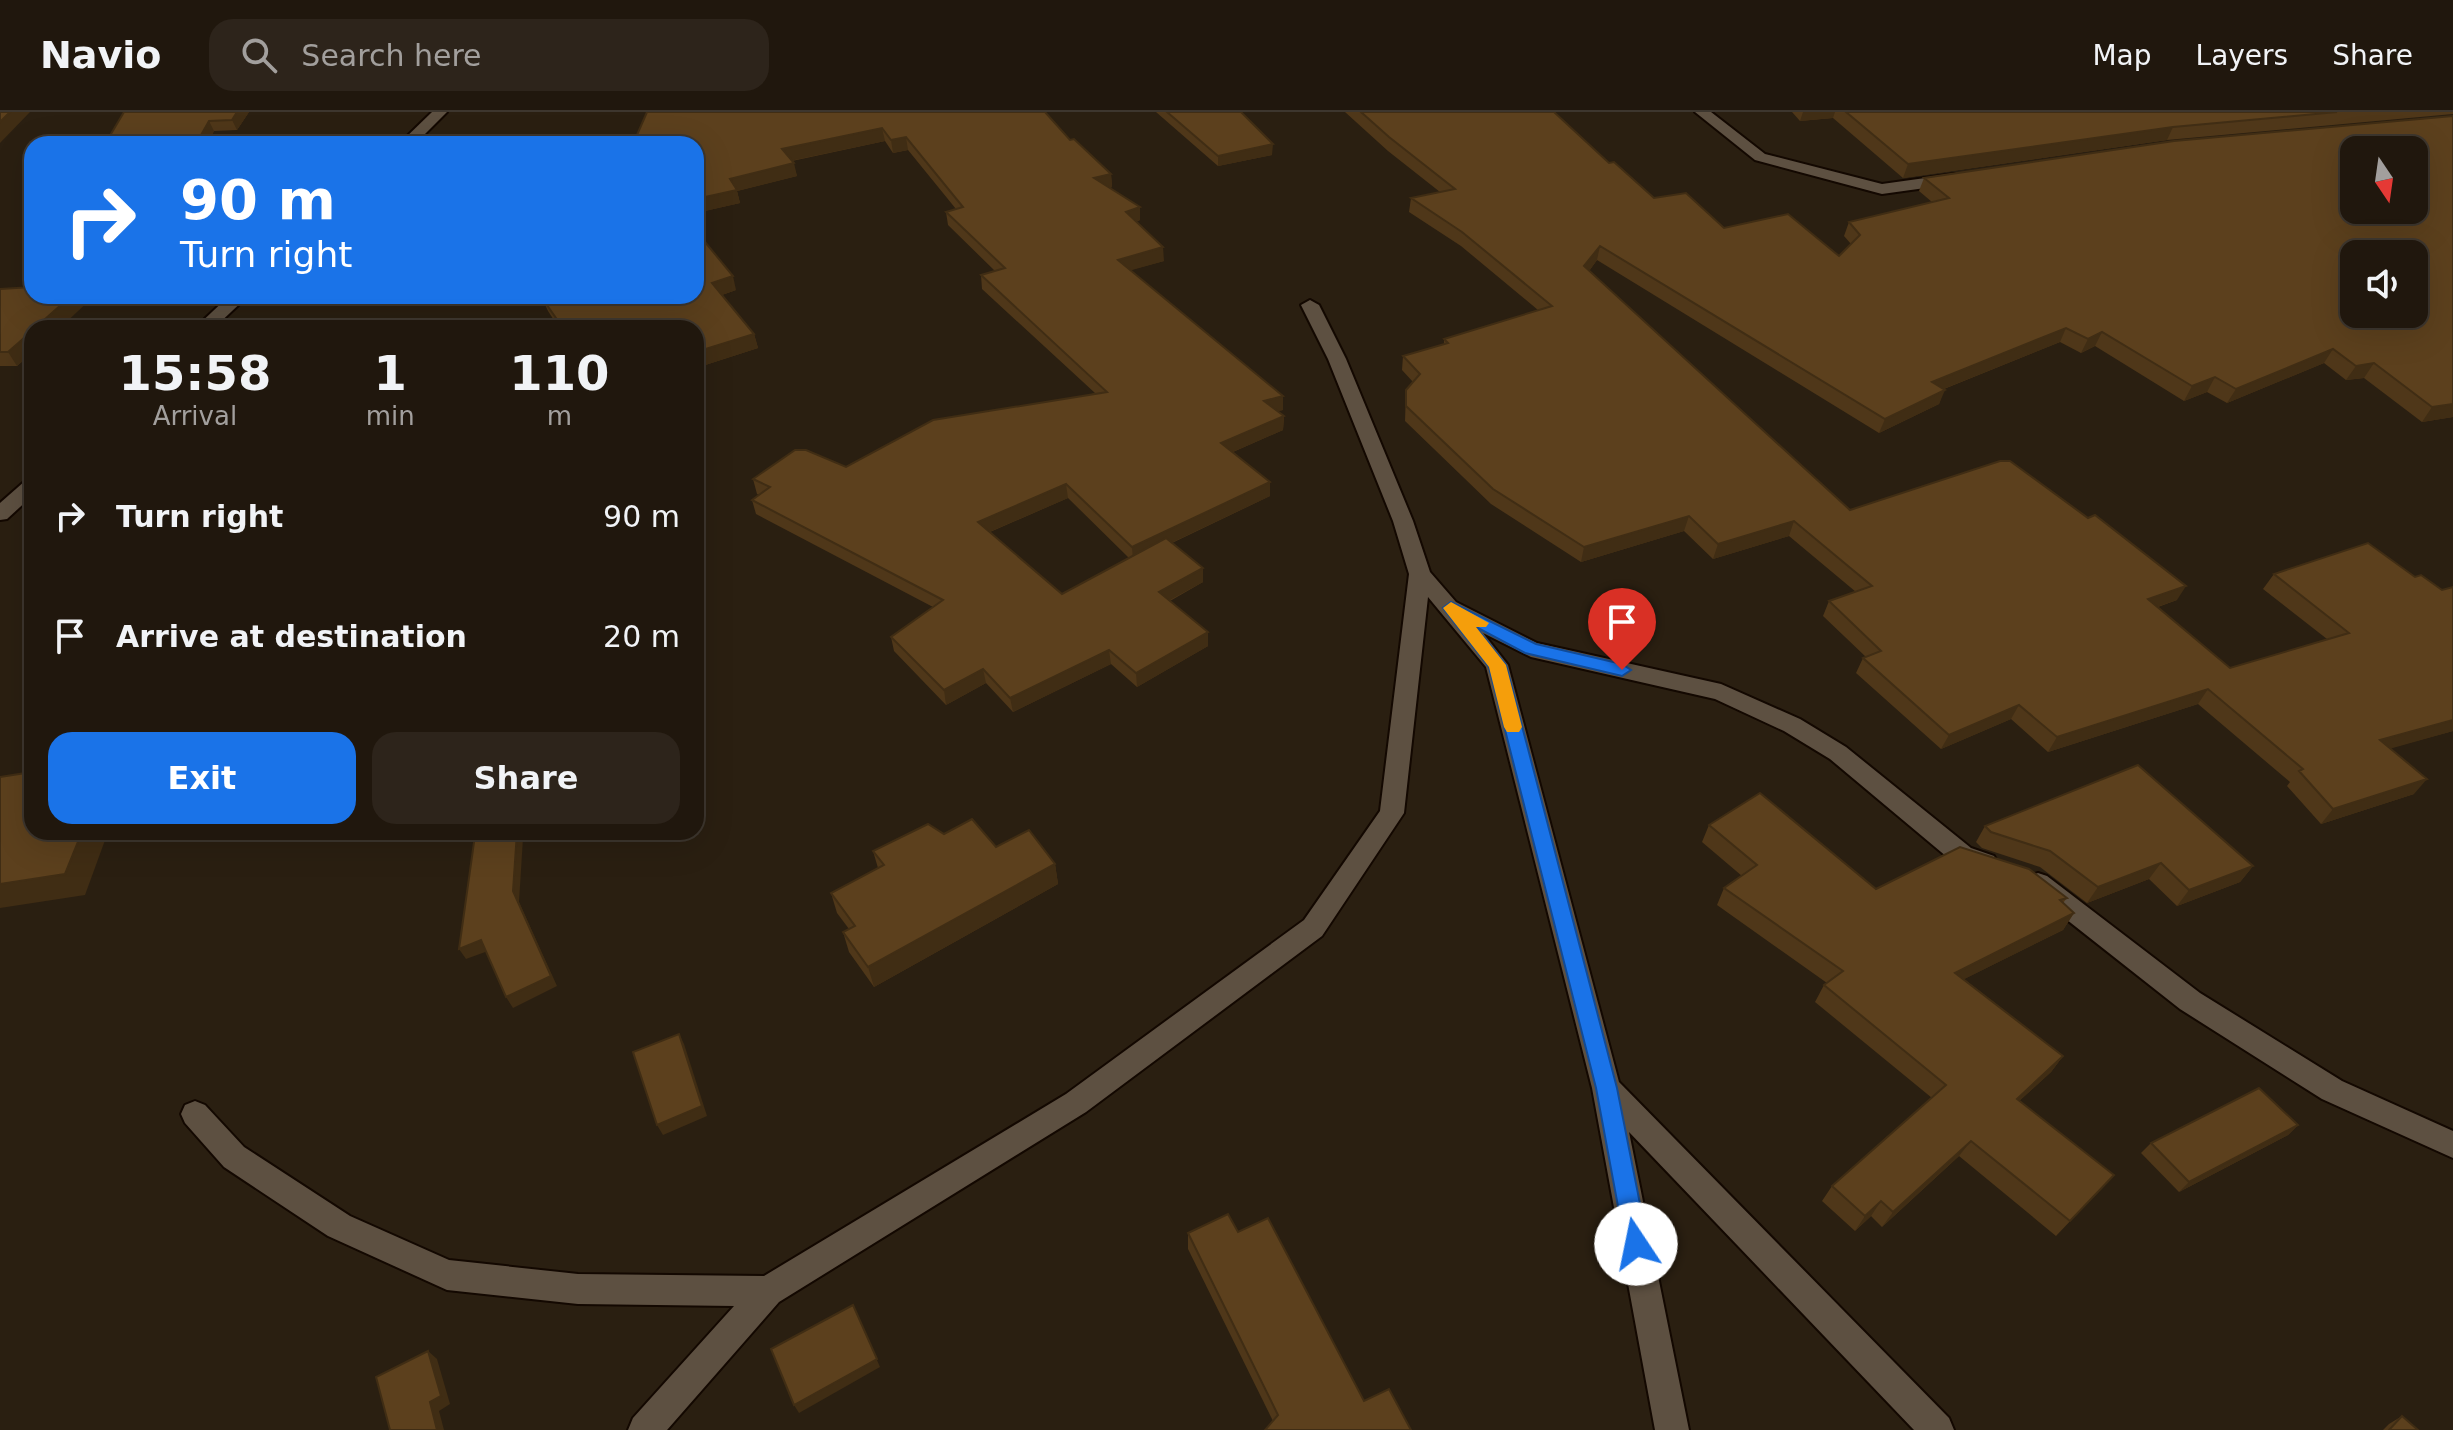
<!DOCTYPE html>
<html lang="en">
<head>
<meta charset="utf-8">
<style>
	:root { --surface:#20170d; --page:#2d241b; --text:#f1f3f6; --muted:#a29f9d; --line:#3d362e; --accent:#1a73e8 }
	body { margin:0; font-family:"DejaVu Sans",sans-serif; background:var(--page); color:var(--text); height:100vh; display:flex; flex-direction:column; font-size:30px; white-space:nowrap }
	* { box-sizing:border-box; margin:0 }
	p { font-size:26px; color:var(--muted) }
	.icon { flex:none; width:44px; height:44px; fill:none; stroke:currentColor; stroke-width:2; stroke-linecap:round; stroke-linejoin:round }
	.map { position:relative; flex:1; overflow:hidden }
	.panel { position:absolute; left:24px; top:208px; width:680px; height:520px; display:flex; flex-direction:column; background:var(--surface); border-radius:24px; box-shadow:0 8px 32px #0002,0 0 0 2px var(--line) }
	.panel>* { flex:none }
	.hud { position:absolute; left:24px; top:24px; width:680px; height:168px; border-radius:24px; box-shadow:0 8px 32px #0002,0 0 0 2px var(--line); background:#1a73e8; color:#fff; overflow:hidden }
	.needle { width:52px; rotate:167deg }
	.tools { position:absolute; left:2340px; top:24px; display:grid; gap:16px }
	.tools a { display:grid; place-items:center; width:88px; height:88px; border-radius:16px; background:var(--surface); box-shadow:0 8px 32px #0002,0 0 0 2px var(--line); font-size:40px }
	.pin { position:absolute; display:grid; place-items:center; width:68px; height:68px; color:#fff; margin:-82px -34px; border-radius:50% 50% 50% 0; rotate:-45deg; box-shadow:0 0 8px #0007 }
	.pin .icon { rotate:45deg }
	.me { position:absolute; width:88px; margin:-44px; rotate:349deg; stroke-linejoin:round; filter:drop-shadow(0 0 6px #0008) }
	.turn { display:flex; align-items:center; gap:28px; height:168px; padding:0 24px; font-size:36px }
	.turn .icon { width:104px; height:104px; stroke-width:2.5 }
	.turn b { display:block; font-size:56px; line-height:68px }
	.eta { display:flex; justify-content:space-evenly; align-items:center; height:136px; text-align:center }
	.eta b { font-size:48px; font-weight:700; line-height:56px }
	.primary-button { display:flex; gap:16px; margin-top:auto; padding:16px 24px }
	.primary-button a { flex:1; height:92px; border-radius:24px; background:var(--accent); color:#fff; font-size:32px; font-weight:700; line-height:92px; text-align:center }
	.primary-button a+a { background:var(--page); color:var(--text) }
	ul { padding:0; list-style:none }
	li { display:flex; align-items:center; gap:24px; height:120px; padding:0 24px }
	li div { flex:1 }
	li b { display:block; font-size:30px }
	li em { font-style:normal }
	header { display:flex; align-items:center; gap:48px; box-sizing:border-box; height:112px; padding:0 40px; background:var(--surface); border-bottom:2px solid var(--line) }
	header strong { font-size:38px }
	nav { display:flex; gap:44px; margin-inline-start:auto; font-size:28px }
	.search { width:560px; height:72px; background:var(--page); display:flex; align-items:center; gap:20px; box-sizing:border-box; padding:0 28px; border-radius:24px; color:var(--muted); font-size:30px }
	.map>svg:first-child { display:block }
</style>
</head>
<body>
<header>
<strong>Navio</strong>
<div class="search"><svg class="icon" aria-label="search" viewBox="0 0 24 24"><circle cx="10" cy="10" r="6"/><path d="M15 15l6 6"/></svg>Search here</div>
<nav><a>Map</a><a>Layers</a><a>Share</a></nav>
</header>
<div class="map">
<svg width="2453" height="1318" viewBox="0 0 2453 1318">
	<rect width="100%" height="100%" fill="#2a1f11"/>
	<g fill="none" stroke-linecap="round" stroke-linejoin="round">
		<!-- minor casing -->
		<g stroke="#130801" stroke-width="4">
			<g id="minor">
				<polygon points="432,0 447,0 415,32 399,32"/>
				<polygon points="1695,0 1711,0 1765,42 1882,72 1954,62 1962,67 1954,72 1882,82 1755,48"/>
				<polygon points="229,184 248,184 214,216 195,216"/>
				<polygon points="1310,188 1319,193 1346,247 1413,409 1430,460 1456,490 1537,531 1721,572 1800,607 1846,635 1971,736 1994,744 1998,751 1994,758 1985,761 1953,750 1830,647 1784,619 1715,587 1531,545 1483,521 1508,553 1619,970 1949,1306 1954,1318 1914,1318 1629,1020 1689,1318 1655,1318 1592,976 1486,555 1428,485 1404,701 1322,824 1086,1000 779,1190 667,1318 628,1318 633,1306 734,1194 578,1192 447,1178 328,1124 224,1055 185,1011 181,1002 185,993 195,989 205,993 244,1035 350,1104 449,1148 578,1162 764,1164 1066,982 1304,808 1380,699 1409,462 1393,409 1328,247 1301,193"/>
				<polygon points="32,367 32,384 7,407 0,408 0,391 25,369"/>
				<polygon points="2038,761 2047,764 2200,881 2342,969 2453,1019 2453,1046 2322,987 2180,897 2029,778 2025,771 2029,764"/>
			</g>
		</g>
		<!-- minor -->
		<use href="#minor" fill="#5d5041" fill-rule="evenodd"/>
	</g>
	<!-- wall -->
	<g fill="#4f3719" fill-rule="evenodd">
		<polygon points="249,0 237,18 214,19 207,32 105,32"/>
		<path d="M647,0L1070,28L1111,62L1112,75L1110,76L1140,108L1136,110L1164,149L1130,158L1283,284V298L1277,299L1284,304L1283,318L1233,340L1270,370V384L1172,431L1203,470L1170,489L1208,520V534L1137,575L1111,552L1013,600L986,571L946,593L894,539L891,525L933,495L756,402L752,388L759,383L757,382L753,367L846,355L1095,281L982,177L981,163L995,159L948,113L946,100L956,97L908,38L893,41L885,29L792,49L797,64L737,79L740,91L696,101V32ZM1068,386L1129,446L1062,482L990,420Z"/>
		<polygon points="1156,0 1241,0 1272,43 1218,54"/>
		<polygon points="1345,0 1554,0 1609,51 1654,86 1724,116 1839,144 1851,132 1844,124 1849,110 1932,90 1919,79 1924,66 2453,4 2453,305 2422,310 2364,266 2346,268 2324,251 2227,291 2207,280 2184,289 2095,234 2081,241 2060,230 1944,277 1939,292 1879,321 1597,148 1589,159 1850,398 2177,488 2158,495 2230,556 2327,527 2263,477 2274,462 2368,431 2453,619 2390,636 2414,682 2321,712 2287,674 2290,670 2198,592 2048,640 2011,607 1941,637 1856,561 1863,546 1866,545 1823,504 1829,489 1856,480 1789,424 1713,447 1684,419 1581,450 1491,392 1405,309 1406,278 1413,270 1402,258 1403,244 1444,232 1444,227 1538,198 1461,134 1409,100 1411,86 1440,80 1388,39"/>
		<polygon points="1792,0 2453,0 2453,2 2167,28 1903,66 1833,6 1800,9"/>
		<polygon points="0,177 94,184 32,216 32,241 17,254 0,254"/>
		<polygon points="736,178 722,183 754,222 758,236 696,256 696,216 559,216 548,199 542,186"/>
		<polygon points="1709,713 1876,777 2067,786 2063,791 2074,801 2063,818 1964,867 2063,944 2051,960 2019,989 2114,1063 2056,1124 1959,1044 1882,1115 1871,1104 1855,1119 1822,1089 1832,1074 1932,986 1815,890 1824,873 1827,871 1717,793 1724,776 1742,764 1702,730"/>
		<polygon points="1985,714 2253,754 2240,770 2177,794 2149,767 2087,791 2040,755 1982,736 1976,730"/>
		<polygon points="944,722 1055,752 1058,772 874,875 849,840 843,820 849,817 837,801 831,781 878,756 873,739"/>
		<polygon points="2298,1013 2288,1023 2179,1080 2141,1041 2151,1031"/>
		<polygon points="1238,1120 1364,1289 1273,1309 1188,1137 1188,1121"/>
		<polygon points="2402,1304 2418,1318 2383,1318 2389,1312"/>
	</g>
	<!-- shaded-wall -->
	<g fill="#402d14">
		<polygon points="10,0 30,0 0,31 0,10"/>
		<polygon points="237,0 249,0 237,18 232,8"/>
		<polygon points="1803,0 1835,0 1833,6 1800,9"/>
		<polygon points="209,9 214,19 207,32 196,32"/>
		<polygon points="2173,15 2167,28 1903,66 1908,52"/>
		<polygon points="882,16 885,29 785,50 782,37"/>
		<polygon points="906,25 908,38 893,41 891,28"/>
		<polygon points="1273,32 1272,43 1218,54 1218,44"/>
		<polygon points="794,51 797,64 737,79 740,91 696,101 696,87 730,67"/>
		<polygon points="1111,62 1112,75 1095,79 1094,66"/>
		<polygon points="1140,95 1140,108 1126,113 1126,100"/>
		<polygon points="1600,134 1597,148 1582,169 1584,154"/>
		<polygon points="1163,135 1164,149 1118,162 1118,148"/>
		<polygon points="733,164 736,178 716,185 712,171"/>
		<polygon points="71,184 94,184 60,216 35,216"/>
		<polygon points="2066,216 2060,230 1926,284 1932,270"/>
		<polygon points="32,219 32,241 17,254 8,240"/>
		<polygon points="2102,220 2095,234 2081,241 2088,227"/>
		<polygon points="754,222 758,236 696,256 696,240"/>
		<polygon points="2333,237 2324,251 2227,291 2236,277"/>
		<polygon points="2374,251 2364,266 2346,268 2356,254"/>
		<polygon points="2215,265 2207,280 2184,289 2192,274"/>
		<polygon points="1945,278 1939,292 1879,321 1885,307"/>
		<polygon points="1283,284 1283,298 1264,303 1264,289"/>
		<polygon points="2453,292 2453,305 2422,310 2432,295"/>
		<polygon points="1284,304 1283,318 1221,345 1221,331"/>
		<polygon points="1270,370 1270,384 1133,449 1132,435"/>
		<polygon points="1066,372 1068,386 980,424 978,410"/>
		<polygon points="1689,404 1684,419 1581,450 1584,435"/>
		<polygon points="1794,409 1789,424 1713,447 1718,432"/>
		<polygon points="1203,456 1203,470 1159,494 1159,480"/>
		<polygon points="2186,474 2177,488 2139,501 2148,487"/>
		<polygon points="1208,520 1208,534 1137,575 1136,561"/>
		<polygon points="1109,538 1111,552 1013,600 1010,586"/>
		<polygon points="983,557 986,571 946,593 944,578"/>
		<polygon points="2208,577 2198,592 2048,640 2057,625"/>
		<polygon points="2019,593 2011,607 1941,637 1949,623"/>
		<polygon points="2453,608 2453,619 2368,643 2380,628"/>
		<polygon points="2427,667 2414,682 2321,712 2333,697"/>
		<polygon points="82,720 108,720 85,783 0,796 0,772"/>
		<polygon points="517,720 520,720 523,726 519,790 557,874 513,896 506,885"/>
		<polygon points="2161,751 2149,767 2087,791 2098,775"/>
		<polygon points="1055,752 1058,772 874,875 868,855"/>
		<polygon points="2253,754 2240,770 2177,794 2189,778"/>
		<polygon points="2074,801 2063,818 1944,877 1955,861"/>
		<polygon points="481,828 488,839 466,847 459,837"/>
		<polygon points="679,922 684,932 707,1004 663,1023 657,1013"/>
		<polygon points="2063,944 2051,960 2004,1003 2017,987"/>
		<polygon points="2298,1013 2288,1023 2179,1080 2189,1070"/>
		<polygon points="1971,1029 1959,1044 1882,1115 1893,1100"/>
		<polygon points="1881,1089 1871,1104 1855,1119 1865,1104"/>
		<polygon points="853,1193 880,1255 799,1301 794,1293"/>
		<polygon points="428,1239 437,1247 450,1292 439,1299 444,1318 437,1318 430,1290"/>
	</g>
	<!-- building -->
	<g fill="#5c401d" stroke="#402d14" stroke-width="2" fill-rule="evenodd">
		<polygon points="0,0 10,0 0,10"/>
		<polygon points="124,0 237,0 232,8 209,9 196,32 105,32"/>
		<polygon points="647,0 1045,0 1070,28 1074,27 1111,62 1094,66 1140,95 1126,100 1163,135 1118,148 1283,284 1264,289 1284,304 1221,331 1270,370 1132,435 1066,372 978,410 1062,482 1166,426 1203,456 1159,480 1208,520 1136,561 1109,538 1010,586 983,557 944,578 891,525 943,488 752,388 770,375 753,367 795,338 806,338 846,355 933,308 1107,280 981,163 1005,156 946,100 963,95 906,25 891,28 882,16 782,37 794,51 730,67 737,78 696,87 696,32 633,32"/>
		<polygon points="1167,0 1241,0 1273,32 1218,44"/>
		<path d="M1361,0H1554L1609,51L1614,50L1654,86L1686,81L1724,116L1788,102L1839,144L1860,123L1849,110L1949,86L1924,66L2174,29L2453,4V292L2432,295L2374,251L2356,254L2333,237L2236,277L2215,265L2192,274L2102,220L2088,227L2066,216L1932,270L1945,278L1885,307L1600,134L1584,154L1850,398L2000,349H2010L2088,406L2095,403L2186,474L2148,487L2230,556L2349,521L2274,462L2368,431L2415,465L2421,463L2442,478L2453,475V608L2380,628L2427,667L2333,697L2299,659L2303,657L2208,577L2057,625L2019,593L1949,623L1863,546L1881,539L1829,489L1872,474L1794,409L1718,432L1689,404L1584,435L1493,377L1406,294V278L1420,262L1403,244L1448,231L1444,227L1552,194L1462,120L1411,86L1455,77L1389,25ZM2354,38H2414V98H2354ZM2354,142H2414V202H2354Z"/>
		<polygon points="1846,0 2337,0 2173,15 1908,52"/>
		<polygon points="696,119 733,164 712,171 754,222 696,240 696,216 563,216 542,186 556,184 696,184"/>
		<polygon points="32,175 32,184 71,184 35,216 32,216 32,219 8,240 0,240 0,177"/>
		<polygon points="2138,653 2253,754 2189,778 2161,751 2098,775 2050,739 1991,720 1985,714"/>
		<polygon points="32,660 32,720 82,720 65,762 0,772 0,665"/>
		<polygon points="1760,681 1876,777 1960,735 2029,757 2067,786 2060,788 2074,801 1955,861 2063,944 2017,987 2114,1063 2070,1109 1971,1029 1893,1100 1881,1089 1865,1104 1832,1074 1946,973 1824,873 1843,859 1724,776 1757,753 1709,713"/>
		<polygon points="972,707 996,735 1029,718 1055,752 868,855 843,820 855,814 831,781 884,753 873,739 928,712 944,722"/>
		<polygon points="490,720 517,720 513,779 551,864 506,885 481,828 459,837 475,723"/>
		<polygon points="679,922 702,994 657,1013 633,940"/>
		<polygon points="2259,976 2298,1013 2189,1070 2151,1031"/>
		<polygon points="1228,1102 1238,1120 1268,1106 1364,1289 1389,1277 1411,1318 1265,1318 1278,1303 1188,1121"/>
		<polygon points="853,1193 877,1247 794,1293 771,1237"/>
		<polygon points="428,1239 441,1284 430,1290 437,1318 390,1318 376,1265"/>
		<polygon points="2402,1304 2418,1318 2389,1318"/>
	</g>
	<!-- route -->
	<polygon fill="#1a73e8" stroke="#114b97" stroke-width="2" points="1451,490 1536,532 1622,552 1631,558 1622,564 1525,541 1476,515 1506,553 1617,976 1648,1132 1644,1139 1636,1143 1628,1139 1625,1132 1596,976 1489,555 1443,496"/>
	<!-- slow -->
	<polygon fill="#f59e0b" points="1451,490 1489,511 1486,515 1476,515 1506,553 1522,615 1519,620 1507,620 1504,615 1489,555 1443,496"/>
</svg>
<div class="tools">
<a><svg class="needle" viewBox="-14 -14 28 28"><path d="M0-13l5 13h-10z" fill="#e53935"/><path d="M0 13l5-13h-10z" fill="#a29f9d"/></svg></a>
<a><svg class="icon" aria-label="sound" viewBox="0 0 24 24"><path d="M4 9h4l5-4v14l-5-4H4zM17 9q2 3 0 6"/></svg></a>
</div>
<div class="pin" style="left:1622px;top:558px;background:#d93025"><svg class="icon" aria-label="arrive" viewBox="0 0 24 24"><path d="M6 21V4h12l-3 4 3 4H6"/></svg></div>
<svg class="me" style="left:1636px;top:1132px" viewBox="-20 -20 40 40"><circle r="19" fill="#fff"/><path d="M0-13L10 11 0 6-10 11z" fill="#1a73e8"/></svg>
<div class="hud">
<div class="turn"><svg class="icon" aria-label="right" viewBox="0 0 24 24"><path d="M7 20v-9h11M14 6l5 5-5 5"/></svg><div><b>90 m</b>Turn right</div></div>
</div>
<section class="panel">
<div class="eta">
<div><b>15:58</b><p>Arrival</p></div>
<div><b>1</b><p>min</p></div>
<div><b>110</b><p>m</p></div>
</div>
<ul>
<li><svg class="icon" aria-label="right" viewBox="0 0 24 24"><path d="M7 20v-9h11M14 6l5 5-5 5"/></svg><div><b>Turn right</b></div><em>90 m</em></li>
<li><svg class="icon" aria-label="arrive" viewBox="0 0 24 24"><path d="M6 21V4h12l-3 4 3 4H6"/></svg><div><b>Arrive at destination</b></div><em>20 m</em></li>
</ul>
<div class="primary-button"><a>Exit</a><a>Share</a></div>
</section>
</div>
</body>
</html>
